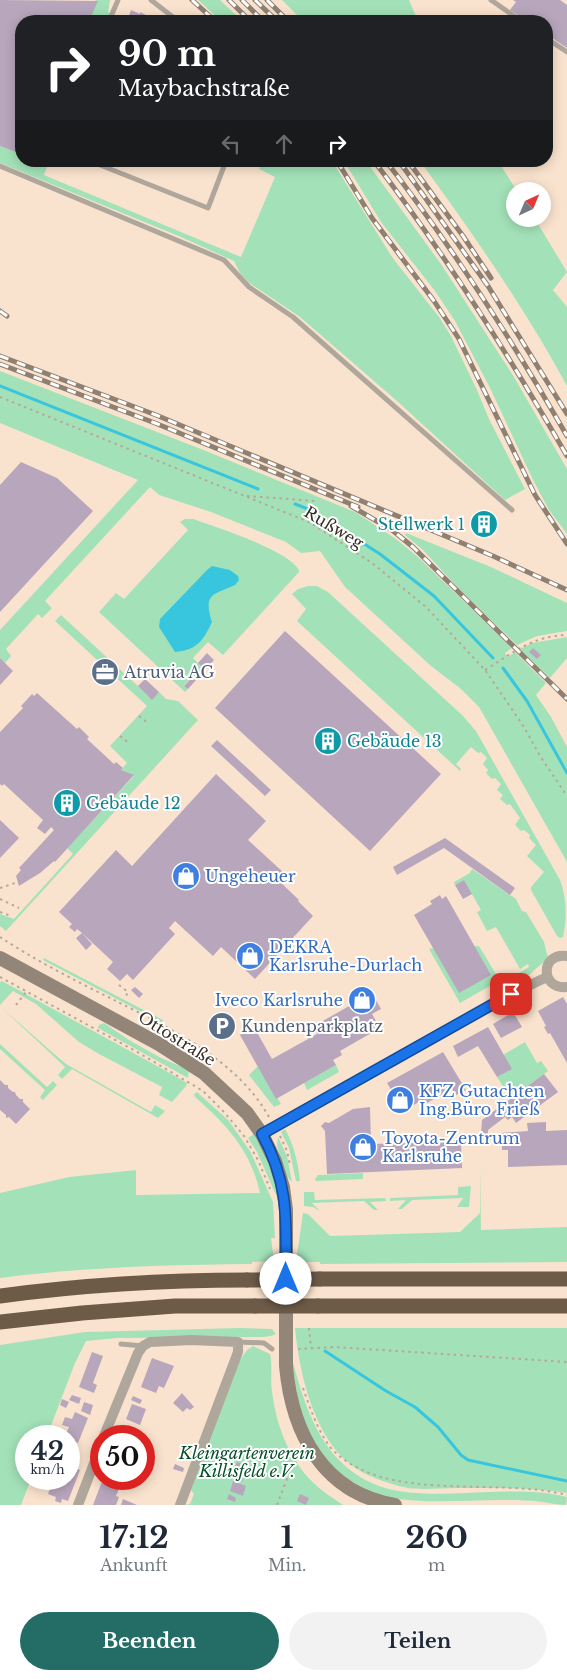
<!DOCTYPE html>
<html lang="de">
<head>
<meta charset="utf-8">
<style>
	:root { --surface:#fff; --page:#f2f2f3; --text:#1f2937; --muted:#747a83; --accent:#246d66 }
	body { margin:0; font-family:"Libre Baskerville",serif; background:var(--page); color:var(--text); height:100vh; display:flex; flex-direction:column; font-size:19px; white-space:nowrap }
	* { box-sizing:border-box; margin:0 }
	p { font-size:16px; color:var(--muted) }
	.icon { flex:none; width:28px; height:28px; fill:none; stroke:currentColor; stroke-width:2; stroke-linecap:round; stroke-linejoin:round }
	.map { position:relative; height:1505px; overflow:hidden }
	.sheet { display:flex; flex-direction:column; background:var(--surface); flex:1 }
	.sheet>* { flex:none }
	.top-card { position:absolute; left:15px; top:15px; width:538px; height:152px; border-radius:20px; box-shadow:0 2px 12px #0003; background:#202124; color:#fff; overflow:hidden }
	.needle { width:32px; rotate:44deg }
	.controls { position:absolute; left:506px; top:182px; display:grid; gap:10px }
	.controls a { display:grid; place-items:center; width:45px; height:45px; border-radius:50%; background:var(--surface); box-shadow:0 2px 12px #0003; font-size:25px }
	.speed { position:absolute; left:15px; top:1425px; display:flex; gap:10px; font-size:25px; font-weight:700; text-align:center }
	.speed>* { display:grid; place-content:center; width:65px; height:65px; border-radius:50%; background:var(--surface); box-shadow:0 2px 12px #0003; line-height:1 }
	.speed small { font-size:12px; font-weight:400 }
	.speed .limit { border:8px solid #d22; background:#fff; color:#111 }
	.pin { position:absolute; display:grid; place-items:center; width:42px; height:42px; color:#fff; margin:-21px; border-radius:10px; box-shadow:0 2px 8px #0006 }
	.me { position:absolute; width:55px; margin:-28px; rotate:0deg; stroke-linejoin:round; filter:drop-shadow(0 0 4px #0008) }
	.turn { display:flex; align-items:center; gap:18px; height:105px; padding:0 20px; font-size:22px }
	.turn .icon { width:65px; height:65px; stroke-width:2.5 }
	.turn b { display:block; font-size:35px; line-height:42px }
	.lanes { display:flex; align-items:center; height:48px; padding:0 20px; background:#0003; justify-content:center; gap:25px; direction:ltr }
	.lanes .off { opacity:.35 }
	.eta { display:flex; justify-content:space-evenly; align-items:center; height:85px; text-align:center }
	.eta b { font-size:30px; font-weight:800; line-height:35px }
	.cta { display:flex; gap:10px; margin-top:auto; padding:10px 20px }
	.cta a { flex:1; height:58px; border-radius:30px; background:var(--accent); color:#fff; font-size:20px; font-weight:800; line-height:58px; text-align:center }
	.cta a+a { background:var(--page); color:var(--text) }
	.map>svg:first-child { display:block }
</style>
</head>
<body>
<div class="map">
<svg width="567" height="1505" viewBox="0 0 567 1505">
	<rect width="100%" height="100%" fill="#fae3ce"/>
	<!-- green -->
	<g fill="#a3e2b8">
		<polygon points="95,0 110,0 108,12 110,13 107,18 105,18 103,21 89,21 97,1"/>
		<polygon points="198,0 220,0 242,21 221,21"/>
		<polygon points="282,0 409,0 418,21 303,21"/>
		<polygon points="0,146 21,154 21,161 49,161 44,175 241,257 275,177 259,169 262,161 332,161 392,257 439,317 451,336 477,390 489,419 525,489 505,500 397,401 300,317 248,282 240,273 234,261 181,237 0,163"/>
		<polygon points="344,161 366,161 441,264 514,377 567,469 567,534 549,510 533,480 490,388 455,321 435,291 381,222"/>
		<path d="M420,161H498L517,191H515V219H535L567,272L553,290L567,307V386C524,307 473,234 420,161Z"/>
		<polygon points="0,371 206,451 355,512 396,539 418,557 512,648 505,653 508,657 515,652 546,683 536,695 551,717 567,747 567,862 479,707 461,689 431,666 345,587 320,551 301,553 286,542 211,512 159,495 150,487 45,601 52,608 42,618 38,614 6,649 11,656 5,663 0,658 0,630 138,480 0,423"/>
		<path d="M185,519H193C216,527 288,550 299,570V572L223,655L208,642L193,658L202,667L184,685L188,689L185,692L99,612L116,593L124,599L188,530L180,522Z"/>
		<polygon points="406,533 491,567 567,603 567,631 537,636 517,645 460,590 423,550 405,535"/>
		<path d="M308,586H317L328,592L462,715L476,731L560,880C567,899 567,918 563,937L560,938L557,936L531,890V887L544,872L527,856L536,845L529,838L530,835L524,830L521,831L515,825L520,818L510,804L507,805L500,799L503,795L497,790L501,784L495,778L492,779L486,773L488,770L483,764L487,758L481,752L478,753L471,747L456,764L461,769L460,771L297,621L306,609L292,594L298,589Z"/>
		<polygon points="61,615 152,699 159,692 166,699 178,701 198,720 6,931 0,926 0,914 14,919 73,854 67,848 134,776 121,770 127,763 110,746 147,706 55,621"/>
		<polygon points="567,637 567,658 550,678 520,649 532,643"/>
		<polygon points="472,869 516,899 522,911 526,912 544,942 548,958 519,984 515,982 512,977 529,967 528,964 520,969 496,927 487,931 477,912 481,910 464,880 455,885 454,882 470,873"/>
		<polygon points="479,946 497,976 500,976 502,979 460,1003 429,949 433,948"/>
		<polygon points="44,958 163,1020 162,1023 43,960"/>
		<polygon points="2,981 168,1072 187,1083 186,1086 172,1102 159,1095 162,1087 99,1054 79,1042 36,1004 13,991 0,1005 0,982"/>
		<polygon points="0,1006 53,1053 66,1064 151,1112 155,1105 165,1111 158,1118 72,1069 62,1079 58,1075 65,1067"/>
		<polygon points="104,1023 129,1040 161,1058 189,1070 188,1078 98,1028 99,1025"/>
		<polygon points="525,1042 537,1063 541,1061 548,1071 511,1099 497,1077 511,1069 503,1055"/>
		<polygon points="0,1044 47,1087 53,1081 57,1085 43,1100 40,1097 45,1090 0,1049"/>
		<polygon points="336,1065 339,1072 307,1090 304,1083"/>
		<polygon points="258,1066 281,1104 274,1107 249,1075"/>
		<path d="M197,1092L228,1120L250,1151L273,1202L275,1238H271L274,1261L252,1262V1264C168,1265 84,1267 0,1278V1193L69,1177L136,1170V1195L260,1193C251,1151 227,1125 195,1097L194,1094Z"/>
		<path d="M285,1129C294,1145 298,1162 300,1181H296L289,1148L281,1132Z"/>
		<path d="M254,1134C267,1155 275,1178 279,1202L257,1152L248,1138Z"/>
		<polygon points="278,1137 287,1156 292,1182 287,1177 277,1146"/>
		<polygon points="480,1168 481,1230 567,1227 567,1262 320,1264 320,1262 296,1262 303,1213 308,1214 330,1236 460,1232 480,1213"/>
		<polygon points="363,1173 363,1179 316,1181 315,1179 318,1175"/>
		<polygon points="471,1186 469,1207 457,1207 463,1198 412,1200 402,1209 398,1209 406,1200 390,1201 390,1198 458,1195 458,1187"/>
		<polygon points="304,1192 314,1192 315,1200 385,1198 386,1201 370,1202 378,1210 374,1210 364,1201 312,1203 320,1211 313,1207 304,1206"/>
		<polygon points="240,1328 272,1329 276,1334 271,1336 263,1337 117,1338 86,1341 75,1363 47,1436 26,1436 26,1479 31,1479 21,1505 0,1505 0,1345 85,1332"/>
		<path d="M295,1328H567V1493C530,1487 494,1488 457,1488C441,1488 423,1490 408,1488C402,1487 395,1485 389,1483C372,1478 353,1469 340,1455C311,1423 299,1370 295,1328Z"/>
		<path d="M253,1346L270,1354C273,1366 270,1379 272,1392C277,1428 290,1463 318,1487C326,1494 335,1499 343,1505H184L190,1504L194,1494L190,1489L240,1360L247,1350Z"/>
		<path d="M292,1358C306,1413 325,1469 385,1488C409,1495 439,1494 465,1493C499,1492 533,1489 567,1497L566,1505C558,1505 551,1503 543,1502C529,1500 515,1500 501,1500C464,1500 428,1504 391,1498C378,1496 364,1489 353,1482C308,1453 297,1408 292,1358Z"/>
	</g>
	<!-- water -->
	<path fill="#38c6df" d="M212,566L230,570L238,576L239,580L235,585C213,595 203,593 212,622C203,641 197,650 175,652L159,627L160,619L207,570Z"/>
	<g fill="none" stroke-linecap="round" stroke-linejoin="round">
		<!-- stream -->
		<g stroke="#38c6df" stroke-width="3">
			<polyline points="0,386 258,489"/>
			<polyline points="295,504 313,511 380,554 434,596 493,658"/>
			<polyline points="503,668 527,701 567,773"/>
			<polyline points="325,1351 386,1391 415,1407 438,1427 461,1455 468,1460 567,1481"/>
		</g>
	</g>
	<!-- building -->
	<g fill="#b8a6bd">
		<polygon points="0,0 98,1 89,21 21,21 21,154 0,146"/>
		<polygon points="513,0 560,0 567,5 567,48 546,34 546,21 527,21 510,10 516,2"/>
		<polygon points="131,10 140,14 140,12 158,21 127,21"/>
		<polygon points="21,462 57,478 93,511 0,612 0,485"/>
		<polygon points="477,511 484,515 482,519 497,528 495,533 484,526 482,529 477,527 481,521 474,517"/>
		<polygon points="285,631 441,774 370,851 215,708"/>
		<polygon points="533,648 541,655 537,659 529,652"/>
		<polygon points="207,653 214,660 188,689 184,686 202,667 198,663"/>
		<polygon points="0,658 13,671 0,685"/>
		<polygon points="145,679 159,692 152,700 138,686"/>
		<polygon points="37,693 77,729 79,727 89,737 87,739 114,764 116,762 123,768 121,770 134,775 55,862 54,861 40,873 19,886 16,876 21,870 19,868 54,830 51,827 45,834 37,828 43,820 4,784 2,786 0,784 0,732 23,708 21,706 32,694 34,696"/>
		<polygon points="217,740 271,790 265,796 211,746"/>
		<polygon points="216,774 266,821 248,840 283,872 277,879 299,900 298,901 313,916 255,979 221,947 213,956 175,921 169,928 175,934 133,980 127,974 120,981 107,969 113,962 82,933 92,944 86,950 76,938 82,933 77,929 75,932 69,927 72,924 59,912 116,850 132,866"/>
		<polygon points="0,820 19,838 0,858"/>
		<polygon points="445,838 515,888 510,895 444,848 397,875 393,867"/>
		<polygon points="464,880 472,894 463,899 455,885"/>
		<polygon points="440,895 442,899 446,896 491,975 459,993 414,915 432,904 430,901"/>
		<polygon points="135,987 143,994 139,998 131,990"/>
		<polygon points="372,993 381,1009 372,1014 380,1028 340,1051 342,1055 333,1060 336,1065 276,1099 240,1035 254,1027 272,1059 317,1034 315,1030 323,1026 321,1022"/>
		<polygon points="563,997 567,1004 567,1063 550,1033 548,1034 544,1027 546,1026 538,1011"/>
		<polygon points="513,1012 522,1027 501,1038 493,1024"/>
		<polygon points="488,1027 512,1069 497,1077 478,1046 458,1057 453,1046"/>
		<polygon points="443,1052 466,1090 456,1095 452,1089 425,1104 423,1100 410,1107 393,1105 389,1099 395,1096 387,1083"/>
		<polygon points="544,1074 558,1092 516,1123 512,1117 508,1120 505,1117 488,1130 488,1135 481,1135 482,1120"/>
		<polygon points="0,1080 5,1085 8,1085 8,1088 13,1092 15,1092 16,1095 20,1099 23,1099 23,1102 30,1109 16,1124 9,1117 6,1118 6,1115 0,1110"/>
		<polygon points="370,1107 371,1144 461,1142 462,1168 327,1174 325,1131 321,1126 325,1122 329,1123 353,1109"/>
		<polygon points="546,1122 546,1131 567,1130 567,1165 508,1167 508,1150 502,1150 501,1133 528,1131 527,1123"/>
		<polygon points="92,1352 103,1356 93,1383 97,1385 94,1393 79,1387"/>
		<polygon points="152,1358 174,1366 164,1388 159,1386 156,1393 141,1387"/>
		<polygon points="182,1393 194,1407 190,1410 187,1408 183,1412 173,1403"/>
		<polygon points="72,1395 81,1398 79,1404 69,1400"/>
		<polygon points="133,1396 142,1400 140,1404 131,1400"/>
		<polygon points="62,1399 69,1402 66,1408 60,1405"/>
		<polygon points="84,1402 93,1405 90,1415 81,1411"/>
		<polygon points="132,1404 146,1409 140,1425 126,1419"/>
		<polygon points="75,1412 88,1418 78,1443 69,1439 69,1436 65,1436 69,1427 62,1425 65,1417 72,1419"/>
		<polygon points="125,1431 135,1435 134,1436 122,1436"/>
		<polygon points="237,1462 248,1466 242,1482 232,1478"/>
		<polygon points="175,1464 184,1468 183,1472 173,1469"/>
		<polygon points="69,1465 80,1470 68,1501 62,1499 61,1503 55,1501 56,1497 48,1494 54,1479 69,1479"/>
		<polygon points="32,1479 42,1479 39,1486 31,1482"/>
		<polygon points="103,1479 123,1479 116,1496 119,1497 116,1505 93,1505"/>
		<polygon points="233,1481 246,1486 243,1496 230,1491"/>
		<polygon points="229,1494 236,1498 235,1502 227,1499"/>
		<polygon points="300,1494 309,1498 306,1505 297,1501"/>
		<polygon points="123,1499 137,1505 121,1505"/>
	</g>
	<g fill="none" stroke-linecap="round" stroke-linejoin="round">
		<!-- path -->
		<g stroke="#b9a796" stroke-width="2" stroke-dasharray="2.5 4" stroke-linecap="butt">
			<polyline points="0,397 309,522 372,563 426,607 485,670 524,727 540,756 567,796"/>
			<polyline points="247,496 316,501"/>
			<path d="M485,670C513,653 532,636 567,635"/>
			<polyline points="139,716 149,724"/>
			<polyline points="120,736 130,744"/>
			<polyline points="0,888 18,882 27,876"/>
			<polyline points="0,899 19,908"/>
			<polyline points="0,912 11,916"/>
			<path d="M0,937C33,959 74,980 110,998C167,1027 236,1058 269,1117"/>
			<polyline points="0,977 139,1053 203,1091 224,1112 244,1136 258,1160 270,1189"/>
			<polyline points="119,985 128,992 125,998"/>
			<polyline points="16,1005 26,992"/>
			<polyline points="280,1136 287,1151 290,1165"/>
			<polyline points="309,1328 311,1348"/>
			<polyline points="298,1349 335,1347 567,1362"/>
			<path d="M303,1388C310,1408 317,1429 330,1447C383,1505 492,1476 567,1495"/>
			<polyline points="277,1505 292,1466 302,1457"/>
		</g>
		<!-- lane -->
		<g stroke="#afa69c" stroke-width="5">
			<polyline points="151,0 178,21"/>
			<polyline points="491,0 521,21"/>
			<polyline points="109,21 118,0"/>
			<polyline points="546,38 567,52"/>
			<polyline points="90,161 208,208 226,161"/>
			<polyline points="0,166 224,260 249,287 293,317 512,510"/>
			<polyline points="238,1342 264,1343 272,1349"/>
			<polyline points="121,1344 143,1346"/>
		</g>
		<!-- street -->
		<g stroke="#afa69c" stroke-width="10">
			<path d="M567,956C540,952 540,990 567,987"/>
			<polyline points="262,1134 511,994 547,977"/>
			<polyline points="104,1436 138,1353 143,1346 150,1342 191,1340 238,1342 238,1352 180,1505"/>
			<polyline points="78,1505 101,1445"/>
		</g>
		<!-- secondary -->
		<path stroke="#938678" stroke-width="14" d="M0,958L159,1044L204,1073L247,1113L262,1134L275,1161L283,1187L286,1210V1366C292,1433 323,1493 395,1505"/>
		<!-- highway -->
		<g stroke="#6d5b48" stroke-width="15">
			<polyline points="320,1279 567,1279"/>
			<path d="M0,1296C82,1285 164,1280 247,1280"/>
			<polyline points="318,1306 567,1306"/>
			<polyline points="0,1322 82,1313 175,1306 255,1306"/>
		</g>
		<!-- rail casing -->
		<g stroke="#8f8072" stroke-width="5">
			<g id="rail">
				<polyline points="192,0 215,21"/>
				<polyline points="229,0 250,21"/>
				<polyline points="242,0 263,21"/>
				<polyline points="255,0 277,21"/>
				<polyline points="267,0 288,21"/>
				<polyline points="337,161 372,218 434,301 459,339 535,495 567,544"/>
				<path d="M374,161C446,255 508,354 567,456"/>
				<path d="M386,161C453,248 512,340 567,436"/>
				<polyline points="399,161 488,286 567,414"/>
				<polyline points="408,161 463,236 491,278"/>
				<polyline points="0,311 7,316"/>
				<polyline points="0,356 156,415 493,556 567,590"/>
				<polyline points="0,364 155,423 358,507"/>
				<polyline points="351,506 392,530 413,547 567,699"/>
			</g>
		</g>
		<!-- rail -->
		<use href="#rail" stroke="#fff" stroke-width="3" stroke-dasharray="9" stroke-linecap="butt"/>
		<!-- highway-bridge -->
		<g stroke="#6d5b48" stroke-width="15">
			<polyline points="247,1280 320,1279"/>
			<polyline points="255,1306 318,1306"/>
		</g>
	</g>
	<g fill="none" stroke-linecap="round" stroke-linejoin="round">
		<!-- route casing -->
		<g stroke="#114b97" stroke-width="12">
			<path id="route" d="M286,1279C286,1223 290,1185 262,1134L511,994"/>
		</g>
		<!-- route -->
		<use href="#route" stroke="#1a73e8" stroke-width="9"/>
	</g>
	<!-- icons -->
	<defs>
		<g id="building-disc" transform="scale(1.4375)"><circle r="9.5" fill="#0f9aa8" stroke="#fff"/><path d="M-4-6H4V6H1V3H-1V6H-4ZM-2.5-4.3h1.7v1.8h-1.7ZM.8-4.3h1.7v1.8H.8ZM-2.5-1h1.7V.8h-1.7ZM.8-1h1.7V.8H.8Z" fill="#fff"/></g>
		<g id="office-disc" transform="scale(1.4375)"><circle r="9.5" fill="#5c6f8a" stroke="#fff"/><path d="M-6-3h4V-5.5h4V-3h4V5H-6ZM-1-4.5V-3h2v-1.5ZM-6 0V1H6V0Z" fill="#fff"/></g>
		<g id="shop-disc" transform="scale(1.4375)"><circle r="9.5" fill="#3f7fe0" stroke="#fff"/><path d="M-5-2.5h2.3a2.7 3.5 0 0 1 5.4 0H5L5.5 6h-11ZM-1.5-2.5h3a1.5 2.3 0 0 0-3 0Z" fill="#fff"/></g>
		<g id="parking-disc" transform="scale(1.4375)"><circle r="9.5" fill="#5c6f8a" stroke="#fff"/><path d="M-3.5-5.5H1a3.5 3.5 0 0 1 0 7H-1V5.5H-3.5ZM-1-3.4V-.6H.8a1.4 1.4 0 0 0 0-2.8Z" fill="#fff"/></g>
	</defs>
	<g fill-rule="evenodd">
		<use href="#building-disc" x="484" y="524"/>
		<use href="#office-disc" x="105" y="672"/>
		<use href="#building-disc" x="328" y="741"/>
		<use href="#building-disc" x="67" y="803"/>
		<use href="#shop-disc" x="186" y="876"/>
		<use href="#shop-disc" x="250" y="956"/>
		<use href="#shop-disc" x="362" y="1000"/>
		<use href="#parking-disc" x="222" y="1026"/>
		<use href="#shop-disc" x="400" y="1100"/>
		<use href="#shop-disc" x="363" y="1147"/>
	</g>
	<g text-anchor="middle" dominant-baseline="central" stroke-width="4" stroke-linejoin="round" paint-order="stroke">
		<!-- culture labels -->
		<g font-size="16" fill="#0d838f" stroke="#fff" text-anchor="start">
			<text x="465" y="524" text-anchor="end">Stellwerk 1</text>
			<text x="347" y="741">Gebäude 13</text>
			<text x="86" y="803">Gebäude 12</text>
		</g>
		<!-- street labels -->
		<g font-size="16" fill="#382f27" stroke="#fff">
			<text transform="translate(334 527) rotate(31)">Rußweg</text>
			<text transform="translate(177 1038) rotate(32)">Ottostraße</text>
		</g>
		<!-- service labels -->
		<g font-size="16" fill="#4e5e75" stroke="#fff" text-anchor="start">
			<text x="124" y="672">Atruvia AG</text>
			<text x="241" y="1026">Kundenparkplatz</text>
		</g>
		<!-- shop labels -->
		<g font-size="16" fill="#366cbe" stroke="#fff" text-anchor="start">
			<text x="205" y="876">Ungeheuer</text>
			<text x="269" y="947">DEKRA<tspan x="269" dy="18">Karlsruhe-Durlach</tspan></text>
			<text x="343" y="1000" text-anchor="end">Iveco Karlsruhe</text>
			<text x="419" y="1091">KFZ Gutachten<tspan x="419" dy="18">Ing.Büro Frieß</tspan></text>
			<text x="382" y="1138">Toyota-Zentrum<tspan x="382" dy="18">Karlsruhe</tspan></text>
		</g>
		<!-- park labels -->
		<g font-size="16" font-style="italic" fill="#054f2b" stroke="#fff">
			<text x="247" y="1453">Kleingartenverein<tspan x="247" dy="18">Killisfeld e.V.</tspan></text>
		</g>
	</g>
</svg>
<div class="controls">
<a><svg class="needle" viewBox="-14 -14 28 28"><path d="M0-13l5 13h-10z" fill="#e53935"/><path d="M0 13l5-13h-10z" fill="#747a83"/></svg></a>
</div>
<div class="speed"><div>42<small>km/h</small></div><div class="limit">50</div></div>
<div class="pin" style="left:511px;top:994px;background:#d93025"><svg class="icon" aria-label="arrive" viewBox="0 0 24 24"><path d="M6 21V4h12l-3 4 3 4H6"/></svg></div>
<svg class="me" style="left:286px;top:1279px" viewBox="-20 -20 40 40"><circle r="19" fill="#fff"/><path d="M0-13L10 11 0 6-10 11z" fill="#1a73e8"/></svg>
<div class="top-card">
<div class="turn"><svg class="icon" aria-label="right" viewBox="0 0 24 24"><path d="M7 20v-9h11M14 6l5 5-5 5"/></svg><div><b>90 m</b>Maybachstraße</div></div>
<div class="lanes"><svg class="icon off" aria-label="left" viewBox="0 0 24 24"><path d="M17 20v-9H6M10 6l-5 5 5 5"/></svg><svg class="icon off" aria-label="ahead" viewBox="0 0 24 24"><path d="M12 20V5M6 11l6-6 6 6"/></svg><svg class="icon" aria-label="right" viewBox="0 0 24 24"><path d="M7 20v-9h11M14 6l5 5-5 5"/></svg></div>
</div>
</div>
<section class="sheet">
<div class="eta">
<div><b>17:12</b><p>Ankunft</p></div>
<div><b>1</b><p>Min.</p></div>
<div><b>260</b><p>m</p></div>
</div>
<div class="cta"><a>Beenden</a><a>Teilen</a></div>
</section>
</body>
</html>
